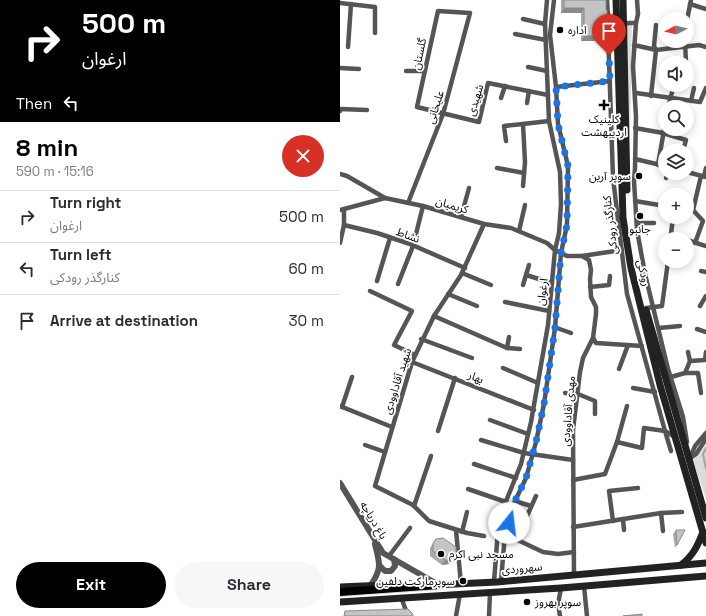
<!DOCTYPE html>
<html lang="en">
<head>
<meta charset="utf-8">
<style>
	:root { --surface:#fff; --page:#f7f7f7; --text:#2b2b33; --muted:#7c7c81; --line:#e1e1e2; --accent:#000 }
	body { margin:0; font-family:"Space Grotesk","Noto Sans Arabic",sans-serif; background:var(--page); color:var(--text); height:100vh; display:flex; flex-direction:column; font-size:15px; white-space:nowrap }
	* { box-sizing:border-box; margin:0 }
	p { font-size:13px; color:var(--muted) }
	.icon { flex:none; width:22px; height:22px; fill:none; stroke:currentColor; stroke-width:2; stroke-linecap:round; stroke-linejoin:round }
	.map { position:relative; flex:1; overflow:hidden }
	.side { display:flex; flex-direction:column; background:var(--surface); width:340px }
	.side>* { flex:none }
	.hud { background:#000; color:#fff; overflow:hidden }
	.needle { width:26px; rotate:263deg }
	.controls { position:absolute; left:318px; top:12px; display:grid; gap:8px }
	.controls a { display:grid; place-items:center; width:36px; height:36px; border-radius:50%; background:var(--surface); box-shadow:0 2px 10px #0003; font-size:20px }
	.pin { position:absolute; display:grid; place-items:center; width:34px; height:34px; color:#fff; margin:-41px -17px; border-radius:50% 50% 50% 0; rotate:-45deg; box-shadow:0 0 4px #0007 }
	.pin .icon { rotate:45deg }
	.me { position:absolute; width:44px; margin:-22px; rotate:16deg; stroke-linejoin:round; filter:drop-shadow(0 0 3px #0008) }
	.turn { display:flex; align-items:center; gap:14px; height:84px; padding:0 16px; font-size:18px }
	.turn .icon { width:52px; height:52px; stroke-width:2.5 }
	.turn b { display:block; font-size:28px; line-height:34px }
	.then { display:flex; align-items:center; height:38px; padding:0 16px; background:#0003; gap:8px; font-size:15px }
	.round { display:grid; place-items:center; flex:none; width:42px; height:42px; border-radius:21px; background:var(--page) }
	.overview { display:flex; align-items:center; justify-content:space-between; height:68px; padding:0 16px }
	h1 { font-size:24px; font-weight:700; line-height:30px; color:var(--accent) }
	.primary-button { display:flex; gap:8px; margin-top:auto; padding:8px 16px }
	.primary-button a { flex:1; height:46px; border-radius:24px; background:var(--accent); color:#fff; font-size:16px; font-weight:700; line-height:46px; text-align:center }
	.primary-button a+a { background:var(--page); color:var(--text) }
	ul { padding:0; list-style:none }
	li { display:flex; align-items:center; gap:12px; height:52px; padding:0 16px; border-top:1px solid var(--line) }
	li div { flex:1 }
	li b { display:block; font-size:15px }
	li em { font-style:normal }
	main { display:flex; flex:1; min-height:0 }
	.map>svg:first-child { display:block }
</style>
</head>
<body>
<main>
<section class="side">
<div class="hud">
<div class="turn"><svg class="icon" aria-label="right" viewBox="0 0 24 24"><path d="M7 20v-9h11M14 6l5 5-5 5"/></svg><div><b>500 m</b>ارغوان</div></div>
<div class="then">Then<svg class="icon" aria-label="left" viewBox="0 0 24 24"><path d="M17 20v-9H6M10 6l-5 5 5 5"/></svg></div>
</div>
<div class="overview"><div><h1>8 min</h1><p>590 m · 15:16</p></div><a class="round" style="background:#d93025;color:#fff"><svg class="icon" aria-label="close" viewBox="0 0 24 24"><path d="M6 6l12 12M18 6L6 18"/></svg></a></div>
<ul>
<li><svg class="icon" aria-label="right" viewBox="0 0 24 24"><path d="M7 20v-9h11M14 6l5 5-5 5"/></svg><div><b>Turn right</b><p>ارغوان</p></div><em>500 m</em></li>
<li><svg class="icon" aria-label="left" viewBox="0 0 24 24"><path d="M17 20v-9H6M10 6l-5 5 5 5"/></svg><div><b>Turn left</b><p>کنارگذر رودکی</p></div><em>60 m</em></li>
<li><svg class="icon" aria-label="arrive" viewBox="0 0 24 24"><path d="M6 21V4h12l-3 4 3 4H6"/></svg><div><b>Arrive at destination</b></div><em>30 m</em></li>
</ul>
<div class="primary-button"><a>Exit</a><a>Share</a></div>
</section>
<div class="map">
<svg width="366" height="616" viewBox="0 0 366 616">
	<rect width="100%" height="100%" fill="#fff"/>
	<!-- green -->
	<g fill="#dcdcdc">
		<path d="M292,25C290,67 293,108 288,150L285,26Z"/>
		<polygon points="366,444 366,499 353,461"/>
	</g>
	<g fill="none" stroke-linecap="round" stroke-linejoin="round">
		<!-- stream -->
		<polyline stroke="#a3a3a3" stroke-width="2" points="366,448 363,454 366,469"/>
		<!-- trunk casing -->
		<g stroke="#dbdbdb" stroke-width="10">
			<polyline id="trunk" points="0,592 99,585"/>
		</g>
		<!-- minor -->
		<g stroke="#555" stroke-width="4.5">
			<polyline points="267,0 268,16"/>
			<polyline points="297,0 298,14 296,23 293,66 296,117 295,168 294,181 297,230 305,274 328,369 343,417 347,442"/>
			<polyline points="0,3 35,7 35,33"/>
			<polyline points="350,4 366,9"/>
			<polyline points="183,19 205,24"/>
			<polyline points="347,20 351,0"/>
			<polyline points="284,24 289,23 296,23"/>
			<polyline points="268,30 273,178 287,294 325,431 335,437"/>
			<polyline points="175,34 206,40"/>
			<polyline points="345,41 346,63"/>
			<polyline points="294,45 316,50 359,45 366,47"/>
			<polyline points="8,47 11,4"/>
			<polyline points="188,67 207,71"/>
			<polyline points="0,68 19,69"/>
			<polyline points="66,71 85,71"/>
			<polyline points="216,87 270,81"/>
			<polyline points="296,93 360,102 366,88"/>
			<polyline points="311,96 316,50 314,46 316,25"/>
			<polyline points="161,98 165,86"/>
			<polyline points="351,101 354,88"/>
			<polyline points="187,103 189,91"/>
			<polyline points="328,107 334,85"/>
			<polyline points="0,111 0,109 27,110"/>
			<polyline points="295,128 323,133 346,140 343,151"/>
			<polyline points="166,141 164,126 183,124"/>
			<polyline points="295,159 325,166"/>
			<polyline points="318,165 325,124"/>
			<polyline points="157,168 184,173"/>
			<polyline points="347,172 366,177"/>
			<polyline points="0,174 7,176 45,198"/>
			<polyline points="364,176 366,168"/>
			<polyline points="326,178 328,173"/>
			<polyline points="183,186 185,162 183,124 209,121"/>
			<polyline points="295,201 325,206"/>
			<polyline points="68,203 103,114 130,13 98,11 77,107 139,122 148,83 208,95"/>
			<polyline points="0,210 45,198 83,206 144,224 171,228 207,243 215,250 227,256 242,256 282,250"/>
			<polyline points="121,217 129,188"/>
			<polyline points="333,217 331,234 345,239"/>
			<polyline points="297,223 314,223"/>
			<polyline points="4,225 37,233 70,244 125,268"/>
			<polyline points="179,231 185,205"/>
			<polyline points="347,240 366,246"/>
			<polyline points="0,243 4,225 4,209"/>
			<polyline points="355,243 363,221 353,210 361,176"/>
			<polyline points="361,271 366,272"/>
			<polyline points="122,273 151,285"/>
			<polyline points="186,275 212,283"/>
			<polyline points="37,281 50,238"/>
			<polyline points="58,284 73,246 83,206"/>
			<polyline points="183,285 189,265"/>
			<polyline points="250,287 269,285 270,276"/>
			<polyline points="30,291 72,311 54,345 75,355"/>
			<polyline points="108,294 137,306"/>
			<polyline points="165,302 209,311"/>
			<polyline points="360,306 366,296"/>
			<polyline points="306,308 322,306 328,261"/>
			<polyline points="94,316 167,348 180,349"/>
			<polyline points="214,327 231,333"/>
			<polyline points="319,328 340,326"/>
			<polyline points="357,329 366,332"/>
			<polyline points="253,338 256,343 302,346"/>
			<polyline points="81,339 132,358"/>
			<polyline points="167,348 169,337"/>
			<polyline points="348,352 350,361"/>
			<polyline points="72,362 194,410"/>
			<polyline points="163,368 198,383"/>
			<polyline points="279,369 288,345"/>
			<polyline points="345,373 358,373 361,393"/>
			<polyline points="331,377 345,373 350,361 365,360 366,352"/>
			<polyline points="293,388 315,392"/>
			<polyline points="225,393 238,394 255,401 255,414"/>
			<polyline points="0,406 52,427"/>
			<polyline points="2,407 12,377"/>
			<polyline points="150,420 188,434"/>
			<polyline points="98,431 115,378"/>
			<polyline points="141,440 184,453 233,460"/>
			<polyline points="277,442 287,406"/>
			<polyline points="25,445 45,452"/>
			<polyline points="350,458 355,446 366,433"/>
			<polyline points="348,460 356,454 366,439"/>
			<polyline points="134,464 176,478"/>
			<polyline points="233,480 265,474 277,442 302,448 304,428 325,431 331,451"/>
			<polyline points="128,489 166,502"/>
			<polyline points="175,501 191,506"/>
			<polyline points="74,506 91,456"/>
			<polyline points="321,513 323,531"/>
			<polyline points="187,516 196,496"/>
			<polyline points="283,519 284,530"/>
			<polyline points="273,521 269,491 298,488"/>
			<polyline points="233,527 321,513 342,512"/>
			<polyline points="116,530 121,584"/>
			<polyline points="122,532 127,512"/>
			<polyline points="165,534 203,552 218,554 234,552"/>
			<polyline points="144,536 127,533 89,521 73,505 35,486 72,362 94,316 121,275 144,224"/>
			<polyline points="49,556 70,528"/>
			<polyline points="234,575 233,430 240,372 243,358 253,338 256,314 256,307 251,297 250,279 251,270 249,260 242,256"/>
			<polyline points="161,581 165,534 175,501 186,478 196,442 204,404 215,328 221,253 227,225 228,166 218,124 216,87 210,35 214,0"/>
			<polyline points="154,582 158,530 162,511 181,464 191,422 208,325 215,250 219,233 221,204 220,172 209,121 205,24 207,0"/>
			<polyline points="244,586 247,616"/>
			<polyline points="61,597 68,616"/>
			<polyline points="116,616 120,594"/>
			<polyline points="149,616 150,593"/>
			<polyline points="220,616 218,604 221,588"/>
		</g>
		<!-- tertiary -->
		<g stroke="#555" stroke-width="6">
			<polyline points="0,483 43,553 99,585"/>
			<polyline points="40,566 45,571 51,571 55,566 54,559"/>
			<path d="M31,585C42,568 40,564 35,544"/>
		</g>
		<!-- secondary -->
		<g stroke="#222" stroke-width="7">
			<polyline points="276,0 283,218 291,268 320,385 366,543"/>
			<polyline points="283,0 287,190"/>
			<polyline points="306,310 366,518"/>
			<path d="M341,565C353,556 358,545 363,532"/>
			<polyline points="94,585 157,582 366,563"/>
			<polyline points="0,587 46,585"/>
			<polyline points="0,602 221,588 366,576"/>
		</g>
		<!-- trunk -->
		<use href="#trunk" stroke="#000" stroke-width="8"/>
	</g>
	<!-- wall -->
	<g fill="#a9a9a9">
		<polygon points="221,0 266,0 266,10 268,36 265,41 241,41 241,13 221,13"/>
		<polygon points="336,530 337,545 335,548 333,534"/>
		<polygon points="96,539 116,554 109,564 102,565 90,556 90,548"/>
	</g>
	<!-- shaded-wall -->
	<g fill="#898989">
		<polygon points="224,8 244,8 241,13 221,13"/>
		<polygon points="244,36 268,36 265,41 241,41"/>
		<polygon points="112,559 109,564 102,565 105,560"/>
	</g>
	<!-- building -->
	<g fill="#c4c4c4" stroke="#898989">
		<polygon points="224,0 266,0 266,10 267,10 268,36 244,36 244,8 224,8"/>
		<polygon points="336,530 345,530 337,545"/>
		<polygon points="103,538 116,547 116,554 112,559 105,560 93,551 93,543 96,539"/>
		<polygon points="68,609 72,613 73,616 4,616 5,611"/>
		<polygon points="302,614 302,616 283,616"/>
	</g>
	<g fill="none" stroke-linecap="round" stroke-linejoin="round">
		<!-- route -->
		<polyline stroke="#1a73e8" stroke-width="7" stroke-dasharray="0 12.6" points="169,523 175,501 186,478 196,442 204,404 215,328 221,253 227,225 228,166 218,124 216,87 270,81 269,55"/>
	</g>
	<!-- markers -->
	<g fill="#000" stroke="#fff" stroke-width="1.5">
		<circle cx="220" cy="30" r="4"/>
		<path d="M262 99h4v4h4v4h-4v4h-4v-4h-4v-4h4z"/>
		<circle cx="299" cy="176" r="4"/>
		<circle cx="300" cy="216" r="4"/>
		<circle cx="101" cy="554" r="4"/>
		<circle cx="123" cy="581" r="4"/>
		<circle cx="187" cy="602" r="4"/>
	</g>
	<g text-anchor="middle" dominant-baseline="central" stroke-width="3.5" stroke-linejoin="round" paint-order="stroke">
		<!-- poi labels -->
		<g font-size="11" fill="#000" stroke="#fff" text-anchor="start">
			<text x="228" y="30">اداره</text>
			<text x="264" y="119" text-anchor="middle">کلینیک<tspan x="264" dy="13">اردیبهشت</tspan></text>
			<text x="291" y="176" text-anchor="end">سوپر آرین</text>
			<text x="300" y="229" text-anchor="middle">جانبو</text>
			<text x="109" y="554">مسجد نبی اکرم</text>
			<text x="115" y="581" text-anchor="end">سوپرمارکت دلفین</text>
			<text x="195" y="602">سوپر بهروز</text>
		</g>
		<!-- street labels -->
		<g font-size="11" fill="#000" stroke="#fff">
			<text transform="translate(79 54) rotate(-78)">گلستان</text>
			<text transform="translate(135 100) rotate(-73)">شهیدی</text>
			<text transform="translate(95 107) rotate(-72)">علیخانی</text>
			<text transform="translate(112 205) rotate(16)">کریمیان</text>
			<text transform="translate(270 225) rotate(-97)">کنارگذر رودکی</text>
			<text transform="translate(68 235) rotate(20)">نشاط</text>
			<text transform="translate(304 273) rotate(77)">رودکی</text>
			<text transform="translate(202 292) rotate(-83)">ارغوان</text>
			<text transform="translate(136 377) rotate(22)">بهار</text>
			<text transform="translate(57 381) rotate(-72)">شهید آقاداوودی</text>
			<text transform="translate(228 411) rotate(-85)">مهدی آقاداوودی</text>
			<text transform="translate(34 520) rotate(59)">باغ دریاچه</text>
			<text transform="translate(182 568) rotate(-5)">سهروردی</text>
		</g>
	</g>
</svg>
<div class="controls">
<a><svg class="needle" viewBox="-14 -14 28 28"><path d="M0-13l5 13h-10z" fill="#e53935"/><path d="M0 13l5-13h-10z" fill="#7c7c81"/></svg></a>
<a><svg class="icon" aria-label="sound" viewBox="0 0 24 24"><path d="M4 9h4l5-4v14l-5-4H4zM17 9q2 3 0 6"/></svg></a>
<a><svg class="icon" aria-label="search" viewBox="0 0 24 24"><circle cx="10" cy="10" r="6"/><path d="M15 15l6 6"/></svg></a>
<a><svg class="icon" aria-label="layers" viewBox="0 0 24 24"><path d="M12 4l9 5-9 5-9-5zM3 14l9 5 9-5"/></svg></a>
<a>+</a>
<a>−</a>
</div>
<div class="pin" style="left:269px;top:55px;background:#d93025"><svg class="icon" aria-label="arrive" viewBox="0 0 24 24"><path d="M6 21V4h12l-3 4 3 4H6"/></svg></div>
<svg class="me" style="left:169px;top:523px" viewBox="-20 -20 40 40"><circle r="19" fill="#fff"/><path d="M0-13L10 11 0 6-10 11z" fill="#1a73e8"/></svg>
</div>
</main>
</body>
</html>
